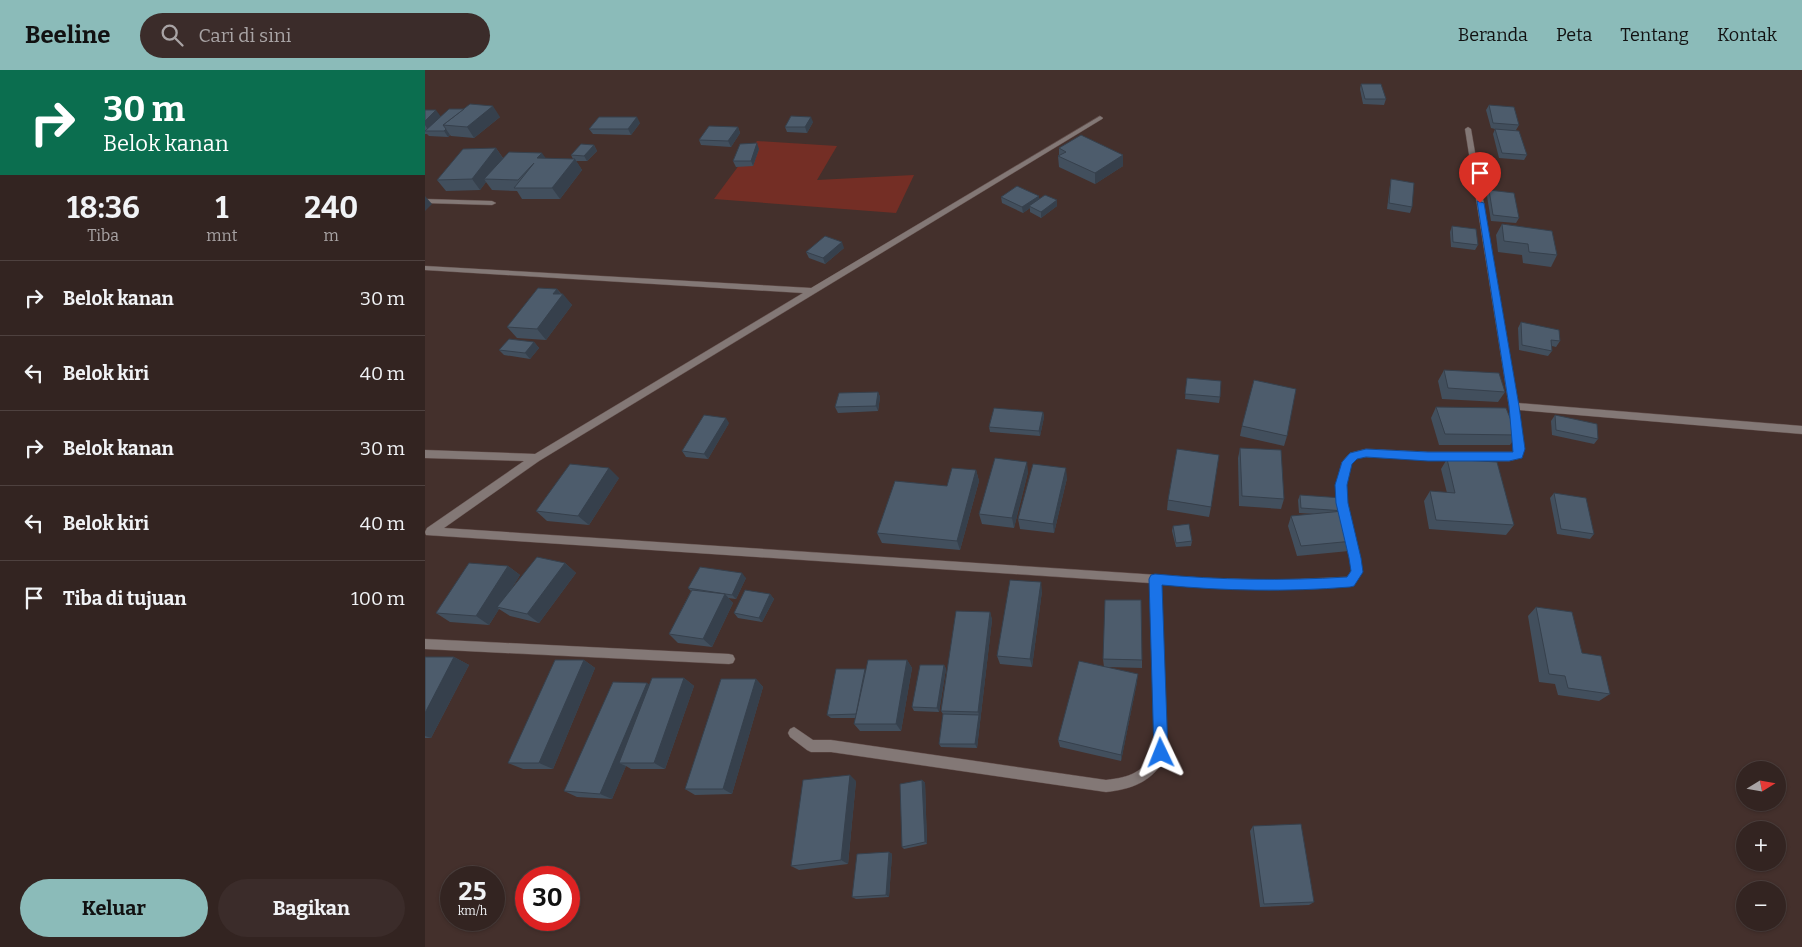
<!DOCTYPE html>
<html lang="id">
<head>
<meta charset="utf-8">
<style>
	:root { --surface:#332421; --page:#3b2c2a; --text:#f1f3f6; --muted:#a9a4a5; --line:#4e413f; --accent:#8bbbb9 }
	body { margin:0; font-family:Bitter,serif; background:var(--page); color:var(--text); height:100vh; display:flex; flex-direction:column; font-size:19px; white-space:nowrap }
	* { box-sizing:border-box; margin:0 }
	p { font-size:16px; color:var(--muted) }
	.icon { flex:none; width:28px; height:28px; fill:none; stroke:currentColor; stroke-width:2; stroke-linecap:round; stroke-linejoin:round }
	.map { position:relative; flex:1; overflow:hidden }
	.side { display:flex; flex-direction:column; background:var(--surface); width:425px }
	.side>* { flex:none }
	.hud { background:#0b6e4f; color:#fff; overflow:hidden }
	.needle { width:32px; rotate:79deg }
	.buttons { position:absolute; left:1311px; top:691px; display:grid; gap:10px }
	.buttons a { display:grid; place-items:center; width:50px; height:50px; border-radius:50%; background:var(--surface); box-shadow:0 1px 4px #0004,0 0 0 1px var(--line); font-size:25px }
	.speed { position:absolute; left:15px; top:796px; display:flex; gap:10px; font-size:25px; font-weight:700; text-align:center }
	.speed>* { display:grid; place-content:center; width:65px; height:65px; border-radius:50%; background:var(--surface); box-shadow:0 1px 4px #0004,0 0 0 1px var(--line); line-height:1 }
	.speed small { font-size:12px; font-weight:400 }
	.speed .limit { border:8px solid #d22; background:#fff; color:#111 }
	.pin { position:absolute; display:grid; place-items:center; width:42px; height:42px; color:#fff; margin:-51px -21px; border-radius:50% 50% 50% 0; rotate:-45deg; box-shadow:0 0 5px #0007 }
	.pin .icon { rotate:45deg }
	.me { position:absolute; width:55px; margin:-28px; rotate:358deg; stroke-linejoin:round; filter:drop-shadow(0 0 4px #0008) }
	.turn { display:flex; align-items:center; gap:18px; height:105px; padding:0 20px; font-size:22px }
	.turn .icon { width:65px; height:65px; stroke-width:2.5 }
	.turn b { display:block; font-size:35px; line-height:42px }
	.eta { display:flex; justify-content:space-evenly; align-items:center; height:85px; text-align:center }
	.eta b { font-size:30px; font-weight:700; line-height:35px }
	.action { display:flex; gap:10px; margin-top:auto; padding:10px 20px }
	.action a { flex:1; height:58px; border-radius:30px; background:var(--accent); color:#111; font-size:20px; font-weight:700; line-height:58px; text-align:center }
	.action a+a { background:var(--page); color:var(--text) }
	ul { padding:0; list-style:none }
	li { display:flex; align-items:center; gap:15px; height:75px; padding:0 20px; border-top:1px solid var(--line) }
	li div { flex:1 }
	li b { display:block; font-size:19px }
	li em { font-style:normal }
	header { display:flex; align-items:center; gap:30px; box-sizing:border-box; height:70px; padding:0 25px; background:var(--accent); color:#111 }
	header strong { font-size:24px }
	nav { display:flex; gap:28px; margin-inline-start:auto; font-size:18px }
	.search { width:350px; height:45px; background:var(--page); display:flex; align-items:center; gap:12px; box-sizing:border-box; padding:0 18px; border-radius:28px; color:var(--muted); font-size:19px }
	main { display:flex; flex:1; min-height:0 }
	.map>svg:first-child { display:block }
</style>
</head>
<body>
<header>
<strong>Beeline</strong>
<div class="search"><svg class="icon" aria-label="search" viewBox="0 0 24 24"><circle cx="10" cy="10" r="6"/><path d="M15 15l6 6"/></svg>Cari di sini</div>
<nav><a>Beranda</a><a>Peta</a><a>Tentang</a><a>Kontak</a></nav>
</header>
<main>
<section class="side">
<div class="hud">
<div class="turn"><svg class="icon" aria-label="right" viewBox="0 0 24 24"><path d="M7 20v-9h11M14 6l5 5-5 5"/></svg><div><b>30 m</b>Belok kanan</div></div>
</div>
<div class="eta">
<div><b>18:36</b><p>Tiba</p></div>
<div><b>1</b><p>mnt</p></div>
<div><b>240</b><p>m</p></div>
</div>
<ul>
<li><svg class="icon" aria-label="right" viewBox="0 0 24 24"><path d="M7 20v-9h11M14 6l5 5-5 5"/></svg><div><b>Belok kanan</b></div><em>30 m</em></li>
<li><svg class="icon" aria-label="left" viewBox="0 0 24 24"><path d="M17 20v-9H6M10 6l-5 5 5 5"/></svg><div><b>Belok kiri</b></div><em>40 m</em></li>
<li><svg class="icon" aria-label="right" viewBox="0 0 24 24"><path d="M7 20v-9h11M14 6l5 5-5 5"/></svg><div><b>Belok kanan</b></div><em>30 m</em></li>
<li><svg class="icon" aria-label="left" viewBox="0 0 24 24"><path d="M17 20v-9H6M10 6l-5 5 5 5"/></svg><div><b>Belok kiri</b></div><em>40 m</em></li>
<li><svg class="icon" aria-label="arrive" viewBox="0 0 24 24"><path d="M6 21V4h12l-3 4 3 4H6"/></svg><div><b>Tiba di tujuan</b></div><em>100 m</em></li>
</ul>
<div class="action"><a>Keluar</a><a>Bagikan</a></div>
</section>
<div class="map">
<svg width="1377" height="877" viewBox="0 0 1377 877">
	<rect width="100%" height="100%" fill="#44302c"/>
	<!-- green -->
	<polygon fill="#742e25" points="332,71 412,76 392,110 489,105 471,143 289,129"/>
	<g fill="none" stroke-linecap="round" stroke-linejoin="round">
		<!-- street casing -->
		<g stroke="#604c49" stroke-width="1">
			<g id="street">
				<path d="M675,46L678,48L677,49L114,391L19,458L779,508L852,510L922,507L927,500L912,433L911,415L917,392L925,383L941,379L1003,382H1089L1084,336L1040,59L1043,57L1046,59L1093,333L1377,356V364L1094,340L1099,379L1096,388L1084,391L1003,390L941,387C936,388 930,388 927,393C912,416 931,475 937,501L929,515L900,518L828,519L736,514L742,683C731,710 709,719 681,722L406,682H386L382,680L365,667L363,663L365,659L369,657L388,670H406L681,710C706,707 716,703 730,682L725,513L1,465L0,462L2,458L99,391L0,388V380L110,384L378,223L0,200V196L386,218Z"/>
				<polygon points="0,129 67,131 71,133 67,135 0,133"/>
				<polygon points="0,569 304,584 308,585 310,589 308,593 304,594 0,579"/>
			</g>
		</g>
		<!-- street -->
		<use href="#street" fill="#837876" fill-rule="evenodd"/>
	</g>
	<!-- wall -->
	<g fill="#424f5d">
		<polygon points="936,14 961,29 959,35 938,34 935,19"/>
		<polygon points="1064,35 1094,55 1091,60 1102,85 1099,90 1074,88 1068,64 1070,59 1066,58 1061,40"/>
		<polygon points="0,40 15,46 75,47 49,68 26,66 25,65 23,67 4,66 2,64 0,64"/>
		<polygon points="388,52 382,63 362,62 360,57"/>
		<polygon points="215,53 206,65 168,64 164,59"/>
		<polygon points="313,57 315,63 306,77 276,75 274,70"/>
		<polygon points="169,75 172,81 162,91 151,91 157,100 135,129 97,129 92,121 67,120 61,112 55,120 21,121 12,110 71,78 78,88 148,89 146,85"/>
		<polygon points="634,78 698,85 698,96 670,114 634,97 633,86 634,85"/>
		<polygon points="334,79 328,96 311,97 308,91"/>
		<polygon points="966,109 987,137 985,143 962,139 965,115"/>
		<polygon points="1064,120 1094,148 1091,153 1066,151 1062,126"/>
		<polygon points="614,126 614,129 632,136 616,148 605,142 605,138 598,143 577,133 576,127"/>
		<polygon points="1077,154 1132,185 1126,197 1098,193 1097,185 1073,182 1071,165"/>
		<polygon points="1027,156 1053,175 1050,180 1026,177 1025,162"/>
		<polygon points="419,178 400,194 384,188 381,182"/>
		<polygon points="132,219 147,235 121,270 92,268 82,257"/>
		<polygon points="1096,252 1135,271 1131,277 1127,276 1127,281 1123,286 1094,280 1093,258"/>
		<polygon points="109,272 114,278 105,289 79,285 74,280"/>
		<polygon points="1019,300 1080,322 1073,332 1017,329 1013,311"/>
		<polygon points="762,308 795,327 794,333 760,329"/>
		<polygon points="453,322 455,327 453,341 413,343 410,337"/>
		<polygon points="1011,337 1092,365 1085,375 1014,375 1006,348"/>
		<polygon points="618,342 619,347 615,366 565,362 564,357"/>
		<polygon points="1130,345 1173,369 1169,374 1127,365 1126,351"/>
		<polygon points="304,353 283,389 261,387 257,381"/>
		<polygon points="817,356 862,366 859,376 815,366"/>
		<polygon points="815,378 859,429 856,439 814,436 813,388"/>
		<polygon points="1022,389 1089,455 1081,465 1004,459 999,431 1005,421 1022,423 1016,399"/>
		<polygon points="551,400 554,411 535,480 457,473 452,463 522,416"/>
		<polygon points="603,402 589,458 557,454 554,444"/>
		<polygon points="194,408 164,455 122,451 111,441"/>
		<polygon points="642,408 629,463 595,459 593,449"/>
		<polygon points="1129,423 1169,464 1165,469 1132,464 1125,428"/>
		<polygon points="875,425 920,441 919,444 928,471 924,481 872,486 863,456 866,446 890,444 874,443 873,430"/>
		<polygon points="743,430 786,437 784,447 742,440"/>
		<polygon points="748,456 767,471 766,476 751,477 747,461"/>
		<polygon points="140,493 151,503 114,553 85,546 74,539 64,555 25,552 11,543 83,496 95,505 85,521"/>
		<polygon points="321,508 311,529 303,528 308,533 287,577 253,573 244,564 266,521 263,518"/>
		<polygon points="617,521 607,597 575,594 572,586"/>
		<polygon points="345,524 349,529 337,552 313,548 309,543"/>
		<polygon points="1111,537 1157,583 1185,624 1174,631 1133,625 1130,614 1114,612 1103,546"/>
		<polygon points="565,542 567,550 552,678 516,677 514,674 518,644 516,641"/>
		<polygon points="0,587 29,587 44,595 6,668 0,668"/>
		<polygon points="678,589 717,590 717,598 682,597 712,612 696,691 635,677 633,670 679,597"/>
		<polygon points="159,590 170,598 128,699 98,699 83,693"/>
		<polygon points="482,590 487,598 476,661 435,661 429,654 431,648 406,648 402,645 441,601"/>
		<polygon points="519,595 521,599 514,642 489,641 487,637"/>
		<polygon points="259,608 269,616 240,699 206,699 201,696 187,729 152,727 139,721 222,613 224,615"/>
		<polygon points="331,609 338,617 307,724 270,725 260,719"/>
		<polygon points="497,710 500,713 502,774 479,779 477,777"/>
		<polygon points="431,711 423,794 374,800 366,796"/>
		<polygon points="828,756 889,832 884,835 835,837 825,761"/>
		<polygon points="464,782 467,784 464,827 431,829 427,827"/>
	</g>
	<!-- shaded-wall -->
	<g fill="#36404c">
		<polygon points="68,36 75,47 49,68 42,57"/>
		<polygon points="11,40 19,51 4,61 0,55 0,51"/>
		<polygon points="212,47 215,53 206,65 203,59"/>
		<polygon points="386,47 388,52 382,63 380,57"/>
		<polygon points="313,57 315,63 306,77 303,71"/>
		<polygon points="21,59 25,65 23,67 19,61"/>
		<polygon points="332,73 334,79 328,96 326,91"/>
		<polygon points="169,75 172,81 162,91 159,86"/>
		<polygon points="71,78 79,90 59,109 61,112 55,120 47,109"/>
		<polygon points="117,83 125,94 112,88"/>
		<polygon points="698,85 698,96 670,114 670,103"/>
		<polygon points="150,89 157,100 135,129 127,118"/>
		<polygon points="0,126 7,134 0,141"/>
		<polygon points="614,126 614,132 604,136 605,138 598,143 597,137"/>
		<polygon points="632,130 632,136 616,148 616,142"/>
		<polygon points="417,172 419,178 400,194 398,188"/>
		<polygon points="132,219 137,226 138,224 147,235 121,270 112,259 128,224"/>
		<polygon points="109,272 114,278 105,289 100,283"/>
		<polygon points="453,322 455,327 453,341 451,336"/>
		<polygon points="618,342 619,347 615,366 614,361"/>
		<polygon points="301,348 304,353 283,389 279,384"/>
		<polygon points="602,392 603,402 589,458 587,448"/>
		<polygon points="184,398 194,408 164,455 153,446"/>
		<polygon points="641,398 642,408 629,463 628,454"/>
		<polygon points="551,400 554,411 535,480 532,471"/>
		<polygon points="140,493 151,503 114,553 102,544"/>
		<polygon points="83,496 95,505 74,538 72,537 74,539 64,555 51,546"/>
		<polygon points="317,503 321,508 311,529 307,525"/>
		<polygon points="616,512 617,521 607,597 605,589"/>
		<polygon points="300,524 308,533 287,577 278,569"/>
		<polygon points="345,524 349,529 337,552 334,548"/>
		<polygon points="565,542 567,550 552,678 550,674 554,645 553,642"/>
		<polygon points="29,587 44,595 6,668 0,666 0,643"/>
		<polygon points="159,590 170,598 128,699 114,693"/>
		<polygon points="482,590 487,598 476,661 471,654"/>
		<polygon points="519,595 521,599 514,642 512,638"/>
		<polygon points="713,604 712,612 696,691 696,685"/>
		<polygon points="259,608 269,616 240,699 229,693"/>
		<polygon points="331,609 338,617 307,724 298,719"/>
		<polygon points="222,613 232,620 194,693 201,696 187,729 175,724"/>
		<polygon points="425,705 431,711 423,794 416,790"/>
		<polygon points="497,710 500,713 502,774 500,772"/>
		<polygon points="464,782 467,784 464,827 461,825"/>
	</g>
	<!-- building -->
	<g fill="#4d5c6c" stroke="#36404c">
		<polygon points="936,14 956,14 961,29 940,29"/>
		<polygon points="45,34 68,36 42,57 18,55"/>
		<polygon points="1064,35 1089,37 1094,55 1068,53"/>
		<polygon points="24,39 39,39 18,55 21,59 19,61 0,61"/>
		<polygon points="0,40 11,40 0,51"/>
		<polygon points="366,46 386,47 380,57 360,57"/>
		<polygon points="174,47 212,47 203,59 164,59"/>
		<polygon points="284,56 313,57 303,71 274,70"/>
		<polygon points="1070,59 1094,61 1102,85 1077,83"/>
		<polygon points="656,65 698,85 670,103 633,86 641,82 634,78"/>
		<polygon points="332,73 326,91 308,91 315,74"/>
		<polygon points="156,74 169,75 159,86 146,85"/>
		<polygon points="71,78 47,109 12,110 38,79"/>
		<polygon points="84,82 117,83 112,88 150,89 127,118 89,118 109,93 93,110 59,109"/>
		<polygon points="966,109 989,113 987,137 964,133"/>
		<polygon points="592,116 614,126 597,137 576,127"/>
		<polygon points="1064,120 1089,123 1094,148 1068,145"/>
		<polygon points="620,125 632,130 616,142 604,136"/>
		<polygon points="1077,154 1127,161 1132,185 1104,182 1103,174 1079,171"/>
		<polygon points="1027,156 1051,159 1053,175 1028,172"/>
		<polygon points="400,166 417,172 398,188 381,182"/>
		<polygon points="113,218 132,219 128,224 138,224 112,259 82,257"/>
		<polygon points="1096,252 1134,260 1135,271 1126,270 1127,281 1097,275"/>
		<polygon points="84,269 109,272 100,283 74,280"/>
		<polygon points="1019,300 1074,303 1080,322 1023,318"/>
		<polygon points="762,308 796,311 795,327 760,324"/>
		<polygon points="829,310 871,319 862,366 817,356"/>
		<polygon points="453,322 451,336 410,337 414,323"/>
		<polygon points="1011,337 1081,338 1092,365 1020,364"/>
		<polygon points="569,338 618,342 614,361 564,357"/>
		<polygon points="279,345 301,348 279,384 257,381"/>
		<polygon points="1130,345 1172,354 1173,369 1131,360"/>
		<polygon points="815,378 856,380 859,429 817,426"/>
		<polygon points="752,379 794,385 786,437 743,430"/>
		<polygon points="570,388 602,392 587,448 554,444"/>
		<polygon points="1022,389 1072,392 1089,455 1011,450 1005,421 1030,423"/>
		<polygon points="145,394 184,398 153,446 111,441"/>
		<polygon points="608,394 641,398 628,454 593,449"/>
		<polygon points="527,398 551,400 532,471 452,463 470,411 522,416"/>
		<polygon points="1129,423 1161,428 1169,464 1136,459"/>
		<polygon points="875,425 918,428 920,441 876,438"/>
		<polygon points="918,441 928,471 876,476 866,446"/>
		<polygon points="764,454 767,471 751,473 748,456"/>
		<polygon points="112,487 140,493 102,544 72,537"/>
		<polygon points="44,493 83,496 51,546 11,543"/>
		<polygon points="275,497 317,503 307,525 263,518"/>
		<polygon points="585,510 616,512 605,589 572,586"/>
		<polygon points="267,520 300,524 278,569 244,564"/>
		<polygon points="320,520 345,524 334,548 309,543"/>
		<polygon points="680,530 716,530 717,590 678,589"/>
		<polygon points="1111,537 1147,542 1157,583 1176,586 1185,624 1143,618 1140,606 1124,604"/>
		<polygon points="531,541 565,542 553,642 516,641"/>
		<polygon points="0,587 29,587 0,643"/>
		<polygon points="130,590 159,590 114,693 83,693"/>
		<polygon points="443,590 482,590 471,654 429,654"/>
		<polygon points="654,591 713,604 696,685 633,670"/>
		<polygon points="495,595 519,595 512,638 487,637"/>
		<polygon points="411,599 440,599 431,644 402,645"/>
		<polygon points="227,608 259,608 229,693 194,693"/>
		<polygon points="296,609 331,609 298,719 260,719"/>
		<polygon points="188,612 222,613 175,724 139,721"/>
		<polygon points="518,644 554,645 550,674 514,674"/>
		<polygon points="425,705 416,790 366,796 378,710"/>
		<polygon points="497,710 500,772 477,777 475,714"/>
		<polygon points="876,754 889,832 839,834 828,756"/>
		<polygon points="464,782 461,825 427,827 432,784"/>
	</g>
	<!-- route -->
	<path fill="#1a73e8" stroke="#114b97" d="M1052,131L1059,133L1094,336L1100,379L1097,388L1084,391H1003L941,387L932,389L927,394L922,415L923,433L936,488L938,502L929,516L925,517C862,522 800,521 737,515L743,683L741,688L736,690L731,688L729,683L724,509L726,505L730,504C795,510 857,511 922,507L926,501L924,488L911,433L910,415L917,392L925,383L941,379L1003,382H1088L1084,336Z"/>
</svg>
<div class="buttons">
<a><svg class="needle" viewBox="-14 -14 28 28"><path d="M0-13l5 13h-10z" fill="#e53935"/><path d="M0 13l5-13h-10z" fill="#a9a4a5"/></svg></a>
<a>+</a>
<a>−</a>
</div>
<div class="speed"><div>25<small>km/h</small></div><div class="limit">30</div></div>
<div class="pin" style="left:1055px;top:133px;background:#d93025"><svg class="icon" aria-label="arrive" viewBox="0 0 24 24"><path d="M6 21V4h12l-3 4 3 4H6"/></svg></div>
<svg class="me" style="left:736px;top:683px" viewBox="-20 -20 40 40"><path d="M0-17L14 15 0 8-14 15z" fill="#1a73e8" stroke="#fff" stroke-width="4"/></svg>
</div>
</main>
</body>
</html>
